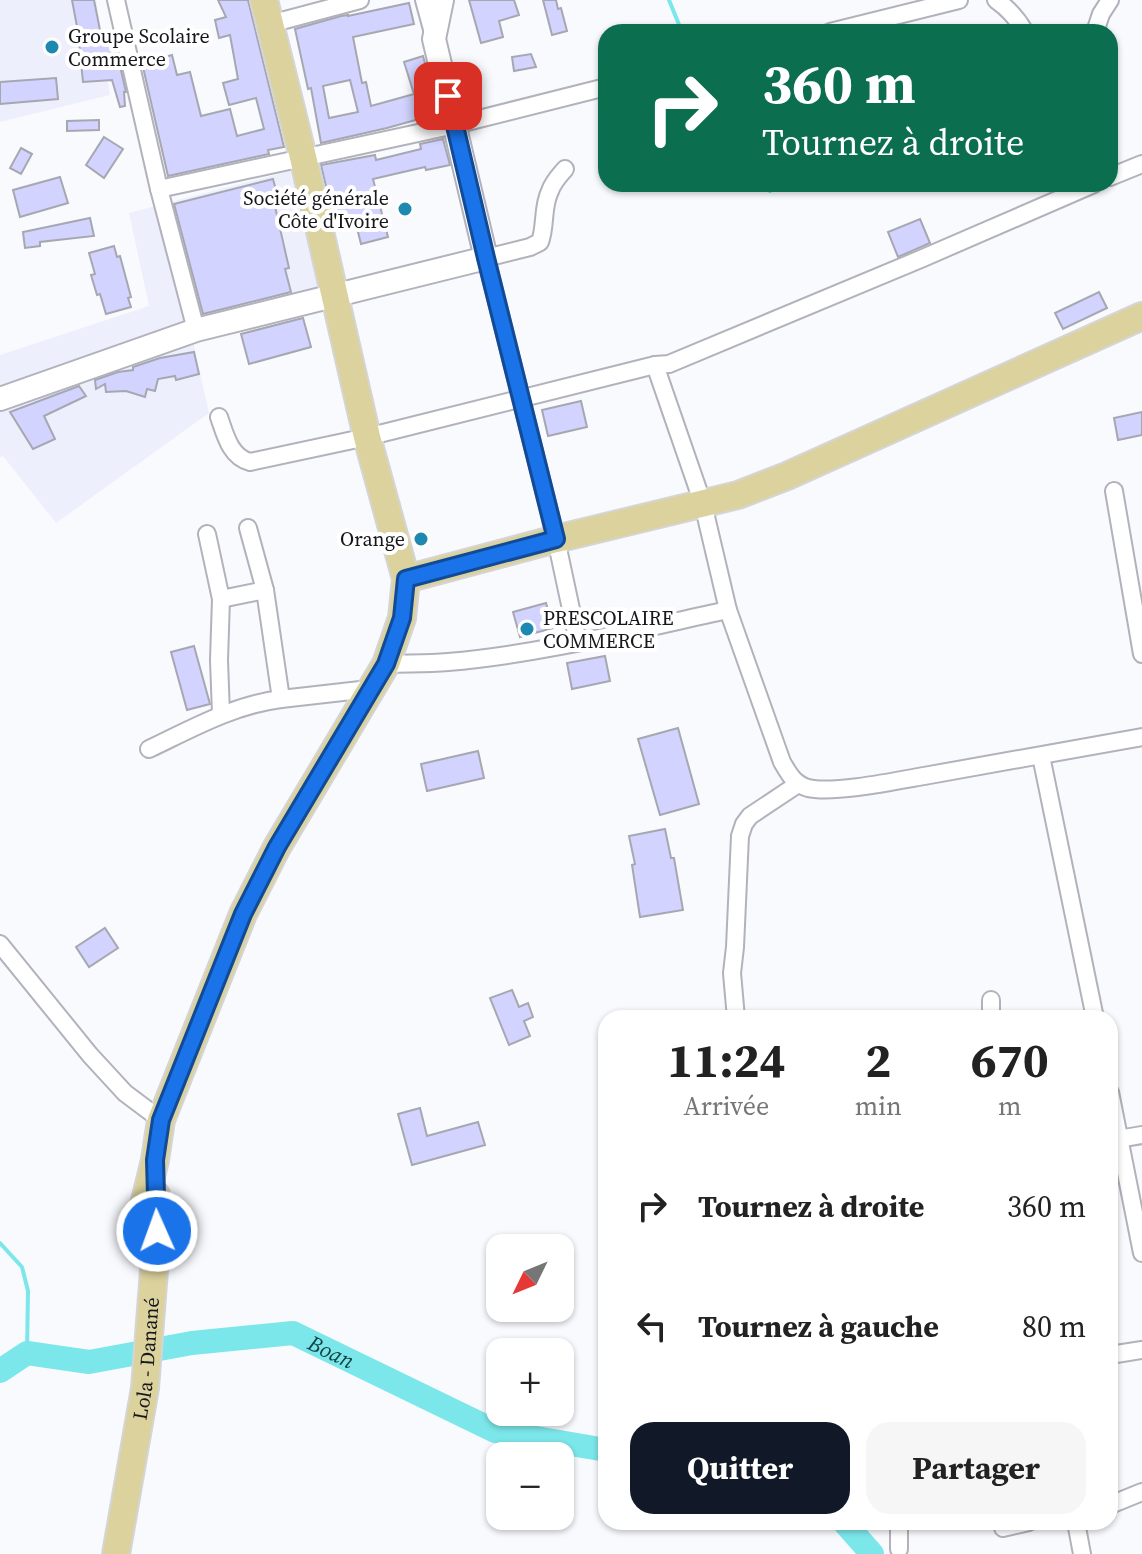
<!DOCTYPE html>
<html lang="fr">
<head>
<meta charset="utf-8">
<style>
	:root { --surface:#fff; --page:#f6f6f6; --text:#222; --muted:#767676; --accent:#111827 }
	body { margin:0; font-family:"Source Serif 4",serif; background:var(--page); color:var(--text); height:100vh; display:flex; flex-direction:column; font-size:30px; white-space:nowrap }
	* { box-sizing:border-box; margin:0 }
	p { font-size:26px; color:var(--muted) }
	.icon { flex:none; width:44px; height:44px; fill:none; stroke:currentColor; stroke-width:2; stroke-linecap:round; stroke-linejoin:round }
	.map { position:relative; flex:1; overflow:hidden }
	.side { position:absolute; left:598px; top:1010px; width:520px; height:520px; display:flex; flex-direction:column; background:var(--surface); border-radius:24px; box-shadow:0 2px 6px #0004 }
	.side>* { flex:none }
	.guide { position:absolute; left:598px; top:24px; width:520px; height:168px; border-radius:24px; box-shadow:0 2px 6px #0004; background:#0b6e4f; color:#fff; overflow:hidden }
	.needle { width:52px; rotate:227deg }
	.fabs { position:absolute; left:486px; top:1234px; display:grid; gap:16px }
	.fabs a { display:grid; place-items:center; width:88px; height:88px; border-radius:16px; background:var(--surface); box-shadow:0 2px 6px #0004; font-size:40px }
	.pin { position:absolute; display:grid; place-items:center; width:68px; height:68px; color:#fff; margin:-34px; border-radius:16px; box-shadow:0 4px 12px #0006 }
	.me { position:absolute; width:88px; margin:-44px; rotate:358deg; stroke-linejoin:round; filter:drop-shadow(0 0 6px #0008) }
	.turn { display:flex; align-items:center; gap:28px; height:168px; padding:0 32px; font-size:36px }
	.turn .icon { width:104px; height:104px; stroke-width:2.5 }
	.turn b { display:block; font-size:56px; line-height:68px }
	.eta { display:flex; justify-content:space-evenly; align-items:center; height:136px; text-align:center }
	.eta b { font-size:48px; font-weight:700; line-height:56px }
	.primary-button { display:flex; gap:16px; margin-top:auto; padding:16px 32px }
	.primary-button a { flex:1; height:92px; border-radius:24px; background:var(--accent); color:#fff; font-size:32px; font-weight:700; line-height:92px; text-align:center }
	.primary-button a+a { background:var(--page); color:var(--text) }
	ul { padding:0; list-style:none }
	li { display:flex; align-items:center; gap:24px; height:120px; padding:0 32px }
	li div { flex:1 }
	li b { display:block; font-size:30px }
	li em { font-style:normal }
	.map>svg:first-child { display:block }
</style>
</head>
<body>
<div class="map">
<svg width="1142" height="1554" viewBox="0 0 1142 1554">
	<rect width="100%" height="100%" fill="#f9fafe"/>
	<!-- built -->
	<g fill="#edeffd">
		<polygon points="0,0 96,0 110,95 0,122"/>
		<polygon points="290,171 324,307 193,341 209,413 56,523 3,456 0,457 0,355 149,306 129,213"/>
	</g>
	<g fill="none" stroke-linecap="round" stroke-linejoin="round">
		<!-- stream -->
		<g stroke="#7ce7ea" stroke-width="4">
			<polyline points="669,0 682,32"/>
			<polyline points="765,184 770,191"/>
			<polyline points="0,1243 22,1267 28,1291 27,1353"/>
		</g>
		<!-- river -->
		<g stroke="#7ce7ea" stroke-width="24">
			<path id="s1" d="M0,1371L27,1353L89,1362L192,1343L293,1333L495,1431L606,1450"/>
			<polyline points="844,1522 872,1554"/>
		</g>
	</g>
	<!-- building -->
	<g fill="#d2d3fe" stroke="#a6a7b1" stroke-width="2" fill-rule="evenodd">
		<polygon points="72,0 94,0 103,45 115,44 126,92 124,92 125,106 120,107 112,80 83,82 78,32"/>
		<polygon points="218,0 248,0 284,147 268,150 269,154 168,176 142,63 172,55 177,75 190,72 201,116 230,109 237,136 264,129 256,98 229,105 223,83 238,79 230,35 219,38 215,20 226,17"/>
		<polygon points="469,0 514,0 519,15 499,21 503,37 481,43"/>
		<polygon points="543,0 556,0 558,9 561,8 567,31 552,35"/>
		<path d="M409,3L414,24L353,37L362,83L366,82L371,106L414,94L404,62L423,56L429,78L420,80L430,116L387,128L321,143L311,88L308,89L295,29L341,16L348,15V16ZM350,80L358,112L329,118L323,86Z"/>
		<polygon points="531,54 536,67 514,71 512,57"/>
		<polygon points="56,78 58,99 0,104 0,82"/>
		<polygon points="99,120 99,130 67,131 67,121"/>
		<polygon points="104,137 123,149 104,178 86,165"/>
		<polygon points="443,139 450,165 426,170 425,167 373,179 388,237 361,244 356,224 336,229 321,165 375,155 376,160 421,149 420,144"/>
		<polygon points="21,148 32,154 21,174 10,168"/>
		<polygon points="60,177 68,203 20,217 13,190"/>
		<polygon points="273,179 279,201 274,202 289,268 285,269 291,292 203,314 174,204"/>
		<polygon points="90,218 94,236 40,242 40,246 25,248 23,232"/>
		<polygon points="920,219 930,243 898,257 888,232"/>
		<polygon points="114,246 117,257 120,256 131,297 128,298 131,307 106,314 100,294 97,295 91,275 95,274 89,253"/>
		<polygon points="1099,292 1107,308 1063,329 1055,313"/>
		<polygon points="303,318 311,347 249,364 241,334"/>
		<polygon points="194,352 199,374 176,380 175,376 158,379 155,391 147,389 145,397 126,391 106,392 105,384 96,389 95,380 118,372 133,370 133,367 160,358"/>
		<polygon points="79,386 86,396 44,416 55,439 33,449 10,412"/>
		<polygon points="581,401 587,427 548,436 542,410"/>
		<polygon points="1142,412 1142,435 1118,440 1114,418"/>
		<polygon points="546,603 553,628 520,637 513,612"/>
		<polygon points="194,646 210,704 187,710 171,652"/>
		<polygon points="605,656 610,681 572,689 567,663"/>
		<polygon points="678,728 699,804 660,815 638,739"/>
		<polygon points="478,751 484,778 427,791 421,764"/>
		<polygon points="665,829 671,858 674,858 683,910 640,917 632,865 635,864 629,836"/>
		<polygon points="105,928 118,948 89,967 76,947"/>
		<polygon points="512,990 519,1007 528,1003 533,1017 524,1021 530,1036 509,1045 490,998"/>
		<polygon points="420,1108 427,1136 478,1122 485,1145 412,1165 398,1114"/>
	</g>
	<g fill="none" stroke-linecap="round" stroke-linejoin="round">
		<!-- street casing -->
		<g stroke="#b1b2bc" stroke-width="20">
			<g id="street">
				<polyline points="116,0 159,189 196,330"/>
				<polyline points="424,0 433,33"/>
				<path d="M996,0C1009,9 1017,18 1025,32"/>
				<polyline points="270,24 360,0"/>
				<polyline points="830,32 959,0"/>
				<polyline points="1095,32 1101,14 1110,0"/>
				<path d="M565,169C559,176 553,182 550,191C542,207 546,226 540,242L530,247L486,258L556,539L578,642"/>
				<polyline points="1110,177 1142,164"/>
				<polyline points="159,189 455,125 606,87"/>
				<polyline points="655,365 703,504 728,610"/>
				<path d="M219,417C225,434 230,457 250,462L367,437L655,365L669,364L923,258L1094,184"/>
				<polyline points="1114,491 1142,654"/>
				<polyline points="248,528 265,590 281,699 369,689"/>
				<polyline points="207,534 221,599 265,590"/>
				<path d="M386,664C406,663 427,664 448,662C542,654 635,630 728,610L782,762C789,774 794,784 808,788C833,794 896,781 924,776C997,763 1069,750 1142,737"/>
				<polyline points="221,714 219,660 221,599"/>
				<path d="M149,749C191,729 233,705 281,699"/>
				<polyline points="1041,756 1095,1018"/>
				<polyline points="0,944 90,1055 125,1093 161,1120"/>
				<polyline points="991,1000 991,1018"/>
				<polyline points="736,1018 732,973 735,947 740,836 744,824 750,816 798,784"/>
				<polyline points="1110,1092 1142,1253"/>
				<polyline points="1112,1140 1142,1135"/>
				<polyline points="1110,1355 1142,1350"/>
				<polyline points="1110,1505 1142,1492"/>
				<polyline points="1076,1522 1082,1554"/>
				<polyline points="1003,1528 1029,1522"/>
				<polyline points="899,1549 899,1522"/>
			</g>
		</g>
		<!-- secondary casing -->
		<g stroke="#b1b2bc" stroke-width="26">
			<polyline id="secondary" points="0,399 196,330 486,258 434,39 442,0"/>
		</g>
		<!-- primary casing -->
		<g stroke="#d5d5d6" stroke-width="30">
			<g id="primary">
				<polyline points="406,579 556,539 738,495 787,476 1142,316"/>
				<polyline points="137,1234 155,1160 161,1120 243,914 277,847 386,664 402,618 406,579 367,437 303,157 264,0"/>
				<path id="s2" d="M116,1554L145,1388L157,1231L156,1195"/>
			</g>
		</g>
		<!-- street -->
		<use href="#street" stroke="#fff" stroke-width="16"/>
		<!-- secondary -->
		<use href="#secondary" stroke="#fff" stroke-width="22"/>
		<!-- primary -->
		<use href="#primary" stroke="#dbd29d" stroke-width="26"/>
	</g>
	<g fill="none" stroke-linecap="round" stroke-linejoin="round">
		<!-- route casing -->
		<g stroke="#114b97" stroke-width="20">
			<polyline id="route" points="157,1231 155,1160 161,1120 243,914 277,847 386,664 402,618 406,579 556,539 486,258 448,96"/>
		</g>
		<!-- route -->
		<use href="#route" stroke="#1a73e8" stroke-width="14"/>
	</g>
	<!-- markers -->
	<g fill="#1e89b0" stroke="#fff" stroke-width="3">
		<circle cx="52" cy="47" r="8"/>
		<circle cx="405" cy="209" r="8"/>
		<circle cx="421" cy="539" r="8"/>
		<circle cx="527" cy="629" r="8"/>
	</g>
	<g text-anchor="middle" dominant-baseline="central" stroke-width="8" stroke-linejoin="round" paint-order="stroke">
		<!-- poi labels -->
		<g font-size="20" fill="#17171b" stroke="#fff" text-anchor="start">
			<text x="68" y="36">Groupe Scolaire<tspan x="68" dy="23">Commerce</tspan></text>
			<text x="389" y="198" text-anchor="end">Société générale<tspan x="389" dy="23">Côte d'Ivoire</tspan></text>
			<text x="405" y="539" text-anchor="end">Orange</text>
			<text x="543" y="618">PRESCOLAIRE<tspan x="543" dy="23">COMMERCE</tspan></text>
		</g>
		<!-- street labels -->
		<g font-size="20" fill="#17171b" stroke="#fff">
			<text stroke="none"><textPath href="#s2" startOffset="198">Lola - Danané</textPath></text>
		</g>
		<!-- water labels -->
		<g font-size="22" font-style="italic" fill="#124446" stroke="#fff">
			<text stroke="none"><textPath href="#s1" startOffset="344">Boan</textPath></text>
		</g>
	</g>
</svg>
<div class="fabs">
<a><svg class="needle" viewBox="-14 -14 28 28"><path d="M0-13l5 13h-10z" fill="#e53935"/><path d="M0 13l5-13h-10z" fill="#767676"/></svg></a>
<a>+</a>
<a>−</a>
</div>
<div class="pin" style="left:448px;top:96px;background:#d93025"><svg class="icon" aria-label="arrive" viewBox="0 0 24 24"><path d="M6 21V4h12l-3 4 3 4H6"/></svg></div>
<svg class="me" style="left:157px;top:1231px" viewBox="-20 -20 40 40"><circle r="17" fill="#1a73e8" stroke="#fff" stroke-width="3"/><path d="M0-11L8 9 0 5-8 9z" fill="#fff"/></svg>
<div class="guide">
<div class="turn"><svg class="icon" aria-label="right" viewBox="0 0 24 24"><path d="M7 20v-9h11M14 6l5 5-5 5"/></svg><div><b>360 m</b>Tournez à droite</div></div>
</div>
<section class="side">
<div class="eta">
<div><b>11:24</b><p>Arrivée</p></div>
<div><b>2</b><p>min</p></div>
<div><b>670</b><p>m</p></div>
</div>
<ul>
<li><svg class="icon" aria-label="right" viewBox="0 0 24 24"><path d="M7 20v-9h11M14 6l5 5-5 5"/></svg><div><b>Tournez à droite</b></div><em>360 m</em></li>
<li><svg class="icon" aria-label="left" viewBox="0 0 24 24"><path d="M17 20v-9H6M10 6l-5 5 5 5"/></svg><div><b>Tournez à gauche</b></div><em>80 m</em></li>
</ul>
<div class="primary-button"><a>Quitter</a><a>Partager</a></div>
</section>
</div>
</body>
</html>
